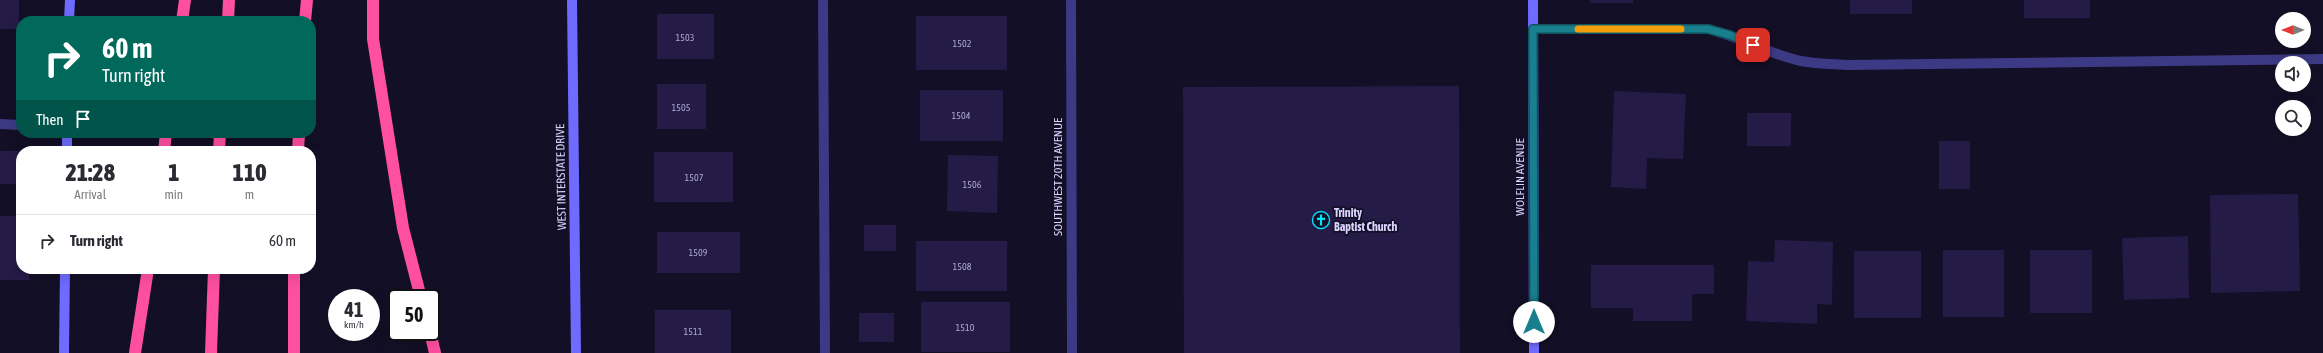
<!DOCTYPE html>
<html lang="en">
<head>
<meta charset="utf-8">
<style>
	:root { --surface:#fff; --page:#f2f2f3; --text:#2b2b33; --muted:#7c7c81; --line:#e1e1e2 }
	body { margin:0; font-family:"Asap Condensed",sans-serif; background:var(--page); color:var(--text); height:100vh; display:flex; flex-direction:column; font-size:15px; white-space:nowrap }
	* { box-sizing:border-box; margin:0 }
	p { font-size:13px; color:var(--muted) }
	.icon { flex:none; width:22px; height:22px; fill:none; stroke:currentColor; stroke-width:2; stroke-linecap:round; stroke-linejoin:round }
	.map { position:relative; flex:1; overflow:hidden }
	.sheet { position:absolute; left:16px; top:146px; width:300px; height:128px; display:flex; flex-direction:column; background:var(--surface); border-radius:16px; box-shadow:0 4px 16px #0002 }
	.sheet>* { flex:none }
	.guide { position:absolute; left:16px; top:16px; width:300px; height:122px; border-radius:16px; box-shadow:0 4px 16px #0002; background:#00695c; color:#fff; overflow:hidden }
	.needle { width:26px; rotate:270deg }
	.tools { position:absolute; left:2275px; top:12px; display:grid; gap:8px }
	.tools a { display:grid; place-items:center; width:36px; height:36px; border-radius:50%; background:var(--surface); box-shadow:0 4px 16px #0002; font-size:20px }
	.speed { position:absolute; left:328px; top:289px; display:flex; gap:8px; font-size:20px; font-weight:700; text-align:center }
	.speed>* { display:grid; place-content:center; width:52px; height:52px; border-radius:50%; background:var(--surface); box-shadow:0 4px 16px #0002; line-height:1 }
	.speed small { font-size:10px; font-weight:400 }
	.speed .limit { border:2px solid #111; border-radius:6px; background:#fff; color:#111 }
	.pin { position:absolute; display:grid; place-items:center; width:34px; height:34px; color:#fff; margin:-17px; border-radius:8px; box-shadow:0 2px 6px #0006 }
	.me { position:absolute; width:44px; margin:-22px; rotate:0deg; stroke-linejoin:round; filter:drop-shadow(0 0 3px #0008) }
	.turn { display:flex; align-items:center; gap:14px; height:84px; padding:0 20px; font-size:18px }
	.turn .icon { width:52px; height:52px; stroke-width:2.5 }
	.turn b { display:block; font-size:28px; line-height:34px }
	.then { display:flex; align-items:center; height:38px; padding:0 20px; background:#0003; gap:8px; font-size:15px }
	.eta { display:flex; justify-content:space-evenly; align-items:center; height:68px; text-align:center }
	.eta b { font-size:24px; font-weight:800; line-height:28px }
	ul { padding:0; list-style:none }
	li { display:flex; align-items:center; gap:12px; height:52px; padding:0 20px; border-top:1px solid var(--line) }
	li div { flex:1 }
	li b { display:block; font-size:15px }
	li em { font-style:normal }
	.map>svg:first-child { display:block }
</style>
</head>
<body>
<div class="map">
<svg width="2323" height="353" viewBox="0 0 2323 353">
	<rect width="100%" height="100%" fill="#130f26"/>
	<!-- building -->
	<g fill="#241b47">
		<rect x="0" y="0" width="19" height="29"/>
		<rect x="1590" y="0" width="43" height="3"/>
		<rect x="1850" y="0" width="62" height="14"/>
		<rect x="2024" y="0" width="66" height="18"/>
		<rect x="657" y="14" width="57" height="45"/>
		<rect x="916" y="16" width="91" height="54"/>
		<rect x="657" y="84" width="49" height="45"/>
		<polygon points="1459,86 1460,353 1184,353 1183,87"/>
		<rect x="920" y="90" width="83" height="51"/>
		<polygon points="1614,91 1686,94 1683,159 1647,158 1646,189 1611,187"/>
		<rect x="1747" y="113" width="44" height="33"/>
		<rect x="1939" y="141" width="31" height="48"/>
		<rect x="0" y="151" width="21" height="33"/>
		<rect x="654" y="152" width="79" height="50"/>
		<polygon points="948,155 998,156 997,213 947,211"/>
		<polygon points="2298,194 2300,291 2211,293 2210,195"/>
		<polygon points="0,216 21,216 21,269 29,269 29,280 0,280"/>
		<rect x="864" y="225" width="32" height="26"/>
		<rect x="657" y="232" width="83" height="41"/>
		<polygon points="2188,236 2189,298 2124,300 2122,238"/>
		<polygon points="1775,240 1833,242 1832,305 1817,304 1817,324 1746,321 1748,261 1774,262"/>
		<rect x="916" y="241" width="91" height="50"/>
		<rect x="1943" y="250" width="61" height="67"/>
		<rect x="2030" y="250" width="62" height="63"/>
		<rect x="1854" y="251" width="67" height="67"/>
		<polygon points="1591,265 1714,265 1714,294 1692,294 1692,321 1633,321 1633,308 1591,308"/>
		<rect x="921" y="302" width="89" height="50"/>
		<rect x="655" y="310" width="76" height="43"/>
		<rect x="859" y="313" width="35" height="29"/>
	</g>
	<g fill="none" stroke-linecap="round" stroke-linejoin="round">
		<!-- service -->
		<g stroke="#3d3a85" stroke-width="10">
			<polyline points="823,0 825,353"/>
			<path d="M1533,29H1708C1740,37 1769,54 1801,61C1816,64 1832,64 1847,65L2323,59"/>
			<polyline points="0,124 21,125"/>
		</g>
		<!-- minor -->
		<polyline stroke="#3d3a85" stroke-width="10" points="1071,0 1072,353"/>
		<!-- secondary -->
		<g stroke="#6f6bff" stroke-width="10">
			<polyline points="572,0 576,353"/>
			<polyline points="1533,0 1534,353"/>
			<polyline points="69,21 70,0"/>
			<polyline points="67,151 67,133"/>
			<polyline points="64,353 65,269"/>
		</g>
		<!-- motorway -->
		<g stroke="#ff4fa3" stroke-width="12">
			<polyline points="373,0 373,39 403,228 421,298"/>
			<polyline points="182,21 185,0"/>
			<polyline points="228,21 229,0"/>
			<polyline points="305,21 307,0"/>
			<polyline points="164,151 166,133"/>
			<polyline points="219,151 220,133"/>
			<polyline points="298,151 299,133"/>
			<polyline points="294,269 294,353"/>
			<polyline points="430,332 435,353"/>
			<polyline points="135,353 148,269"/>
			<polyline points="211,353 214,269"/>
		</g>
	</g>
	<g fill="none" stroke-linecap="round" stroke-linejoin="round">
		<!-- route casing -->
		<g stroke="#10535d" stroke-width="10">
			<polyline id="route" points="1534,322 1533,29 1708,29 1730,35 1753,45"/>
		</g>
		<!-- route -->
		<use href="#route" stroke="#187f8f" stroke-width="7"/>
		<!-- slow -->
		<polyline stroke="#f59e0b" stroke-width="7" points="1578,29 1681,29"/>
	</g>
	<!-- icons -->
	<defs>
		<g id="church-ring" transform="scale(0.9)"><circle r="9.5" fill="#130f26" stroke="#00e5ff" stroke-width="1.5"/><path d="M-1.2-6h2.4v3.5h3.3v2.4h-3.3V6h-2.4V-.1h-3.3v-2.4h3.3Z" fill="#00e5ff"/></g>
	</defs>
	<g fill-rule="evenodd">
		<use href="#church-ring" x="1321" y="220"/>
	</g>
	<g text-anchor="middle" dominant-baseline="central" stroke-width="3.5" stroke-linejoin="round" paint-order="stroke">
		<!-- number labels -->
		<g font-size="10" fill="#aca6d1">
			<text x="685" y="37">1503</text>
			<text x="962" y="43">1502</text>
			<text x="681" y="107">1505</text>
			<text x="961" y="115">1504</text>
			<text x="694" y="177">1507</text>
			<text x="972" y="184">1506</text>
			<text x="698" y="252">1509</text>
			<text x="962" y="266">1508</text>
			<text x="965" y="327">1510</text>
			<text x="693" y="331">1511</text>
		</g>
		<!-- street labels -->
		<g font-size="12" fill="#d9d4ff" stroke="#130f26">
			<text transform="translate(561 177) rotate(-91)">WEST INTERSTATE DRIVE</text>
			<text transform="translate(1058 177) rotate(-90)">SOUTHWEST 20TH AVENUE</text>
			<text transform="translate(1520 177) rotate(-90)">WOLFLIN AVENUE</text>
		</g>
		<!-- poi labels -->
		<g font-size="12" font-weight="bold" fill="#d9d4ff" stroke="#130f26" text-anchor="start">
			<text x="1334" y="213">Trinity<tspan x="1334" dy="14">Baptist Church</tspan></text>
		</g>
	</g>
</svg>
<div class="tools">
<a><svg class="needle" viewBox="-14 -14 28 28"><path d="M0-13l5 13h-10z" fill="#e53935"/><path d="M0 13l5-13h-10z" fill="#7c7c81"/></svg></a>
<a><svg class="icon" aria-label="sound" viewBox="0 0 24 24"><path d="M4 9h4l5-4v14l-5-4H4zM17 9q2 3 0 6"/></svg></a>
<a><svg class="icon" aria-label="search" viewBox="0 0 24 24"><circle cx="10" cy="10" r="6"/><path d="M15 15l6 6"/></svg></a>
</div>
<div class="speed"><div>41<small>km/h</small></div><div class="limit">50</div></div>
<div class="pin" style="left:1753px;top:45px;background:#d93025"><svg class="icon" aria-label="arrive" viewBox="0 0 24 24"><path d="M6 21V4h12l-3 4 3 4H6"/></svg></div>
<svg class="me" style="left:1534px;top:322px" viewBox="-20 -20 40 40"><circle r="19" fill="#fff"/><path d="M0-13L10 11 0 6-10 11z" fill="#187f8f"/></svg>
<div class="guide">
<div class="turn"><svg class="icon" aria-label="right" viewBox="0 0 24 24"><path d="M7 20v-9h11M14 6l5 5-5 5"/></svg><div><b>60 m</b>Turn right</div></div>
<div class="then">Then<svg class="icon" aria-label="arrive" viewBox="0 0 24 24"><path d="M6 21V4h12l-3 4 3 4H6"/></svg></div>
</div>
<section class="sheet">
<div class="eta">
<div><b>21:28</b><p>Arrival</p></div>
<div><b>1</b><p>min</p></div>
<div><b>110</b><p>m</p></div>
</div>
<ul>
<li><svg class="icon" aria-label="right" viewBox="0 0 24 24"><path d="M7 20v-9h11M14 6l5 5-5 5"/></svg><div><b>Turn right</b></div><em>60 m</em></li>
</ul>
</section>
</div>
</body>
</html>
